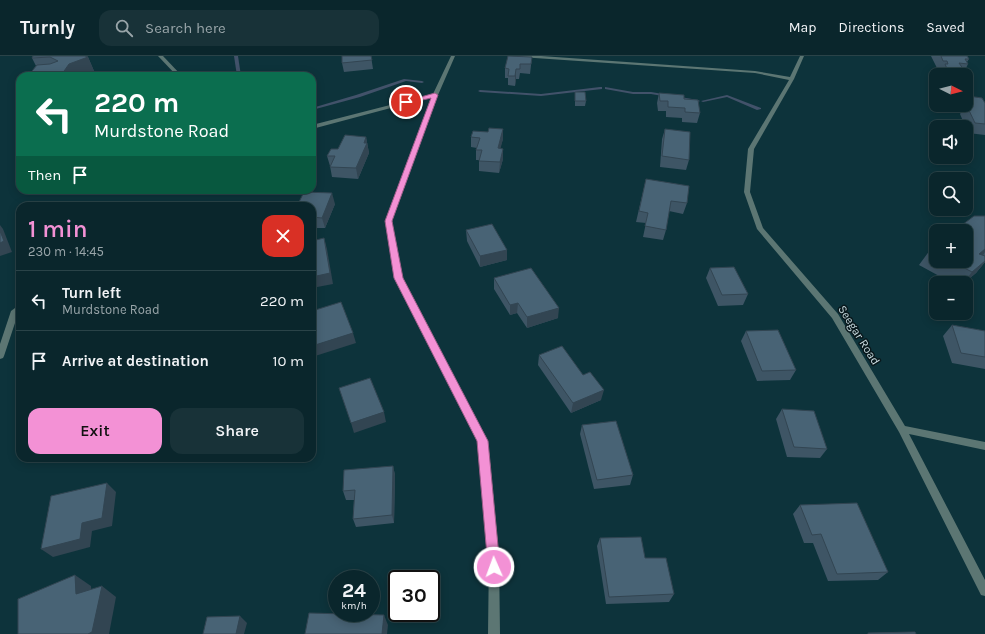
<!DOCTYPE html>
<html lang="en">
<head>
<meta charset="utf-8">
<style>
	:root { --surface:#0a262c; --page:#183238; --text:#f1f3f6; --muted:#99a5a9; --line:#2a4348; --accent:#f391d5 }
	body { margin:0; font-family:Karla,sans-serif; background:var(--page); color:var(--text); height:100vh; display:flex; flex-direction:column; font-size:15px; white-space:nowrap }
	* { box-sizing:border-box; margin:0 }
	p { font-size:13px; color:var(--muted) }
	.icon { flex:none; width:22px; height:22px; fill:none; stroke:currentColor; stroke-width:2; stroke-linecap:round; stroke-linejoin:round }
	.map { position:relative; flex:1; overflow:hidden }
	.panel { position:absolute; left:16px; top:146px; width:300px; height:260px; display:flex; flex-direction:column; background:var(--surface); border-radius:12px; box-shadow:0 2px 10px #0003,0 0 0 1px var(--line) }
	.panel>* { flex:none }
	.guide { position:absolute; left:16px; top:16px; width:300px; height:122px; border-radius:12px; box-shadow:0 2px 10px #0003,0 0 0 1px var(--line); background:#0b6e4f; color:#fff; overflow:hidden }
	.needle { width:26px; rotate:96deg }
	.buttons { position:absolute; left:929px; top:12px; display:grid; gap:8px }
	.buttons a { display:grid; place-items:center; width:44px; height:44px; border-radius:8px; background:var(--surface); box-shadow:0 2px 10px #0003,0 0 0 1px var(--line); font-size:20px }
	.speed { position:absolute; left:328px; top:514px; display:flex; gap:8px; font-size:20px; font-weight:700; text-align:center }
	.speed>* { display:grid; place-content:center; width:52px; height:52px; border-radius:50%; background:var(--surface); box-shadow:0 2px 10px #0003,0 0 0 1px var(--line); line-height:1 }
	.speed small { font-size:10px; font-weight:400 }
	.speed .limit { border:2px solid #111; border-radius:6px; background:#fff; color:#111 }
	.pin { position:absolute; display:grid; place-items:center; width:34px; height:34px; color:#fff; margin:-17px; border:2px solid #fff; border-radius:50%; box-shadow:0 1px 4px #0007 }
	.me { position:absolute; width:44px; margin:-22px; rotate:358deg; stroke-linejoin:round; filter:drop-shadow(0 0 3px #0008) }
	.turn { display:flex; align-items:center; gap:14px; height:84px; padding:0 12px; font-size:18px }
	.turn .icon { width:52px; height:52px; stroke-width:2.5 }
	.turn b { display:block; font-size:28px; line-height:34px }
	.then { display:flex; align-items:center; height:38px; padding:0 12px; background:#0003; gap:8px; font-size:15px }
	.round { display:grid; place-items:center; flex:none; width:42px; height:42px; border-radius:12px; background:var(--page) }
	.headline { display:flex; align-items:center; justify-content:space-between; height:68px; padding:0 12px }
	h1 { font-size:24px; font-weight:600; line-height:30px; color:var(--accent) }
	.action { display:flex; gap:8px; margin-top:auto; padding:8px 12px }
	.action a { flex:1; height:46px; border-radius:12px; background:var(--accent); color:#111; font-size:16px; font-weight:600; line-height:46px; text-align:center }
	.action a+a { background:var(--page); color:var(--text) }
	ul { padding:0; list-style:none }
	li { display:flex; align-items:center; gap:12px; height:60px; padding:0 12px; border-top:1px solid var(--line) }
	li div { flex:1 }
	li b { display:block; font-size:15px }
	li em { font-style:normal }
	header { display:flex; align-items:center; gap:24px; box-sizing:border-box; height:56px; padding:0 20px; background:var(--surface); border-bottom:1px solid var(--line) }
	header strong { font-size:19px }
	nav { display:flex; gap:22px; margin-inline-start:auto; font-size:14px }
	.search { width:280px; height:36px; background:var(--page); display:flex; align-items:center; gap:10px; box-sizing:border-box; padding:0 14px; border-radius:12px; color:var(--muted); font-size:15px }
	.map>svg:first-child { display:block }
</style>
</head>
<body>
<header>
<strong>Turnly</strong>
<div class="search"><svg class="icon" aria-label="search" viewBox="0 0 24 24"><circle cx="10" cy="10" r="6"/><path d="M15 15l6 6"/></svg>Search here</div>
<nav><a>Map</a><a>Directions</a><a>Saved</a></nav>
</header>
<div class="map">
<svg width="985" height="578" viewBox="0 0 985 578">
	<rect width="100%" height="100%" fill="#0d333b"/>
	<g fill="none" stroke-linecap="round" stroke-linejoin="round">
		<!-- stream -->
		<g fill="#42526a" fill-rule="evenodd">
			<polygon points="234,0 238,0 241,20 237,20"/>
			<polygon points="404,23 422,25 424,26 422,27 406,25 360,41 312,54 312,52 356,39"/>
			<polygon points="600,31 602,31 602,33 541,40 480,36 478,35 480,34 541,38"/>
			<polygon points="605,31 633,36 651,36 698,44 700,45 698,46 651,38 633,38 605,33"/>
			<polygon points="727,39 761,52 761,53 757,54 727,41 703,46 701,45"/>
		</g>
		<!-- street -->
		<g fill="#5c7673" fill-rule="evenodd">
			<polygon points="158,0 163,0 182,20 177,20"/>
			<polygon points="451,0 455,0 438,39 392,165 402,222 488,385 499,498 500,578 488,578 489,498 478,385 394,222 386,165 432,41 312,73 312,69 433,38"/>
			<polygon points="518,0 541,0 755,15 790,21 800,0 804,0 794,23 754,93 750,136 763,172 838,258 905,370 985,386 985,394 909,378 985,524 985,540 981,539 899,376 832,262 757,173 744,136 748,93 789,24 755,17 520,1"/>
			<polygon points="15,252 19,255 4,300 3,302 0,303 0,288 11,255"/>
		</g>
	</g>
	<!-- wall -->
	<g fill="#3e5565">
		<polygon points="33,0 88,1 94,15 80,20 28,20 36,10 32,2"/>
		<polygon points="371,0 373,13 344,16 342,7"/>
		<polygon points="931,0 967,0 969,3 967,6 968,8 965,14 966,17 965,19 940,19 939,17 941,15 938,14"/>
		<polygon points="532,1 530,18 520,17 519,23 516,23 515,30 508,29 508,22 505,22 505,12"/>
		<polygon points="575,36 586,45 585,50 575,50"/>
		<polygon points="659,37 684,43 700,57 697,67 682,66 682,62 666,61 666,55 658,55 657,47"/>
		<polygon points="968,40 985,47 985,79 968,77 960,58 963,53 962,50 963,49 966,49 966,43"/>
		<polygon points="665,73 689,104 686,114 660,111 662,83"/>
		<polygon points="366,81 369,97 358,123 332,121 330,110 327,100 338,93"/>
		<polygon points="471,81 503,83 500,92 503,93 503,103 499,117 479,115 479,104 476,104 476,94 477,92 471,91"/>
		<polygon points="646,123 687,147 683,158 669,155 666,174 663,184 643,181 646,167 636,166"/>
		<polygon points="335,148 325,172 312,172 312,150"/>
		<polygon points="985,160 985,206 976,217 964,227 952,227 919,209 930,194 936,189 936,205 966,205"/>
		<polygon points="466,174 507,194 507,204 480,211 467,185"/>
		<polygon points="710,212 748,238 743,249 718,250 706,222"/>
		<polygon points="494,222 558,262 527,272 517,257 510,259 494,233"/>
		<polygon points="952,269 985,275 985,313 952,307 943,280"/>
		<polygon points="746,275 796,314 790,324 757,325 741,285"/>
		<polygon points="539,299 601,344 571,357 538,309"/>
		<polygon points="782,353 827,393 820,402 787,401 776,363"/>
		<polygon points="582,369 633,419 630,429 594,433 580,378"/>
		<polygon points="393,410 395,419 394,467 356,471 353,463 354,444 346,444 343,435"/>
		<polygon points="800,449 888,516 878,524 828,525 813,487 804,487 793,458"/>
		<polygon points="600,482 645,502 674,538 669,546 606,548 597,490"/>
	</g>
	<!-- shaded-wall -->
	<g fill="#324552">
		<polygon points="88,1 94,15 80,20 49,20 69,8"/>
		<polygon points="516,13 516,23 515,30 515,20"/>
		<polygon points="503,73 503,83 498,102 498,92"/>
		<polygon points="366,81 369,97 358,123 356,112 364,87"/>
		<polygon points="503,93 503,103 499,117 500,106"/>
		<polygon points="332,137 335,148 325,172 322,162"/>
		<polygon points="0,169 3,173 12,196 0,200"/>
		<polygon points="324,182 327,193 333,228 312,232 312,221"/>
		<polygon points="985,193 985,196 981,202 979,198"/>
		<polygon points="507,194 507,204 480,211 480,200"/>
		<polygon points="985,205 985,206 976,217 964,227 963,227 972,216"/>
		<polygon points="518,247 517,257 510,259 510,249"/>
		<polygon points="559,252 558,262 527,272 527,261"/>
		<polygon points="353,277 356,287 312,301 312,290"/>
		<polygon points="604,334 601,344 571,357 573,347"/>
		<polygon points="384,356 386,366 354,377 351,367"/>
		<polygon points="393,410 395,419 394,467 392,459"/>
		<polygon points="107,427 116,436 112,470 92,475 90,491 53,501 41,493"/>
		<polygon points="75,519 91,530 92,549 76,538"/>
		<polygon points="102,530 116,541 109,578 88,578"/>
		<polygon points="384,559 388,569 387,578 382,578"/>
		<polygon points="240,560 247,567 244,578 236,578"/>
	</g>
	<!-- building -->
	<g fill="#486375" stroke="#324552">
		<polygon points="33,0 85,0 88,1 69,8 62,18 49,20 28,20 37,9 50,8 58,5 50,1 32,2"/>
		<polygon points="342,0 371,0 372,4 342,7"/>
		<polygon points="508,0 532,1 531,8 520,8 520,13 516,13 515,20 508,20 509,13 505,12"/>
		<polygon points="941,0 967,0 969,3 965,3 968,8 959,7 966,17 948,15 945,8 948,8 947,5 943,5"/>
		<polygon points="575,36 585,36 586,45 575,45"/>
		<polygon points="659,37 684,39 684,43 698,44 700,57 685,56 685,52 668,51 668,45 660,45"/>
		<polygon points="968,40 982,42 985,47 985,68 975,67 966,48 972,49"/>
		<polygon points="489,72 503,73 498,92 503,93 500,106 479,105 482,94 476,94 480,82 471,81 473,75 488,76"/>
		<polygon points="665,73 690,76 689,104 662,100"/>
		<polygon points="345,79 366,81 364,87 367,87 356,112 330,111 335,100 327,100 331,93 338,93"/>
		<polygon points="646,123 689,130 687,147 671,145 666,174 645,170 648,157 639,155"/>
		<polygon points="304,136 332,137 322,162 312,161 312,150 297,150"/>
		<polygon points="974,160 985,160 985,193 979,198 985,200 985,205 972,216 951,205 966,205 966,175 954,175"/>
		<polygon points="492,168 507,194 480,200 466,174"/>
		<polygon points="0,175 4,185 0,187"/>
		<polygon points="324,182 330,217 312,221 312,185"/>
		<polygon points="936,189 936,197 930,194"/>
		<polygon points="734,211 748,238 722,239 710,212"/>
		<polygon points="531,212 559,252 527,261 518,247 510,249 494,222"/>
		<polygon points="341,246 353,277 312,290 312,273 314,273 312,266 312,255"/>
		<polygon points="952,269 985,275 985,301 961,297"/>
		<polygon points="778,274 796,314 762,315 746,275"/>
		<polygon points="562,290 583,319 590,316 604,334 573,347 539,299"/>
		<polygon points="370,322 384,356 351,367 339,332"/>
		<polygon points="782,353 814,355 827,393 794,391"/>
		<polygon points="616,365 633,419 597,424 582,369"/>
		<polygon points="393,410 392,459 353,463 355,434 343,435 344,414"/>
		<polygon points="107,427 102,462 82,467 80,483 41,493 51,440"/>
		<polygon points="857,447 888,516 837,518 821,478 812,479 800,449"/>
		<polygon points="641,481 645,502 666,502 674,538 609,541 600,482"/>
		<polygon points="75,519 76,538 102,530 92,576 88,578 18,578 18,543"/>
		<polygon points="309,557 384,559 382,578 305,578"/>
		<polygon points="240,560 236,578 203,578 207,561"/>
		<polygon points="915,576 916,578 868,578 868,577"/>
	</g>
	<!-- route -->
	<polygon fill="#f391d5" stroke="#9e5e8a" points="435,37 438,39 392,165 403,222 488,385 500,511 498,515 494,517 490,515 488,511 477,385 394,222 385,165 431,42 406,48 403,46"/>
	<g text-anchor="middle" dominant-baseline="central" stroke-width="3" stroke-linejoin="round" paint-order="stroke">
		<!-- street labels -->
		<g font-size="12" fill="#c7dadf" stroke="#09181c">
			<text transform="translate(859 279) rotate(58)">Seegar Road</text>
		</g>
	</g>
</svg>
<div class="buttons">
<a><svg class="needle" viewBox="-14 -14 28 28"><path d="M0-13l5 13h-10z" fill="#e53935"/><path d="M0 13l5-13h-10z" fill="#99a5a9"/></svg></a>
<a><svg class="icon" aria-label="sound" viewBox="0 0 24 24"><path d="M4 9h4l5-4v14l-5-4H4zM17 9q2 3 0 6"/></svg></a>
<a><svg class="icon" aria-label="search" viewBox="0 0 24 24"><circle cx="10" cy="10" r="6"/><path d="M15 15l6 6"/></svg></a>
<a>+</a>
<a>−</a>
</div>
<div class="speed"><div>24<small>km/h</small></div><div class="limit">30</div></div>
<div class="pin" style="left:406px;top:46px;background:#d93025"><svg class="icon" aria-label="arrive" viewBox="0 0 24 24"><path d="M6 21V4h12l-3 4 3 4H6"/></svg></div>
<svg class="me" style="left:494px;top:511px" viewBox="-20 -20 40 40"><circle r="17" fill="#f391d5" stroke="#fff" stroke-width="3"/><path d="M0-11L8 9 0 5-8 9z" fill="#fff"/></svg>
<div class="guide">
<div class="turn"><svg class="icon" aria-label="left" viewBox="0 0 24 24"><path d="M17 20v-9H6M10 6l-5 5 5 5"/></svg><div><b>220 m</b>Murdstone Road</div></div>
<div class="then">Then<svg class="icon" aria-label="arrive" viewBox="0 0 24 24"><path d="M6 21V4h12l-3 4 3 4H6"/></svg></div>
</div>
<section class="panel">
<div class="headline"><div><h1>1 min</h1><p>230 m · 14:45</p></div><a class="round" style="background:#d93025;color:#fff"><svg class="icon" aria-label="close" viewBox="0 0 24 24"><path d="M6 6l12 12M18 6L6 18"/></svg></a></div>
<ul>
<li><svg class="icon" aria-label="left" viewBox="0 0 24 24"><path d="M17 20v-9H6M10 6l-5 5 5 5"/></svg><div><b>Turn left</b><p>Murdstone Road</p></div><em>220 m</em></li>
<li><svg class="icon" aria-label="arrive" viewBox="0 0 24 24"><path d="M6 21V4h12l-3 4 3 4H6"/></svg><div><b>Arrive at destination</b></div><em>10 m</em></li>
</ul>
<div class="action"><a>Exit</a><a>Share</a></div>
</section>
</div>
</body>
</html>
